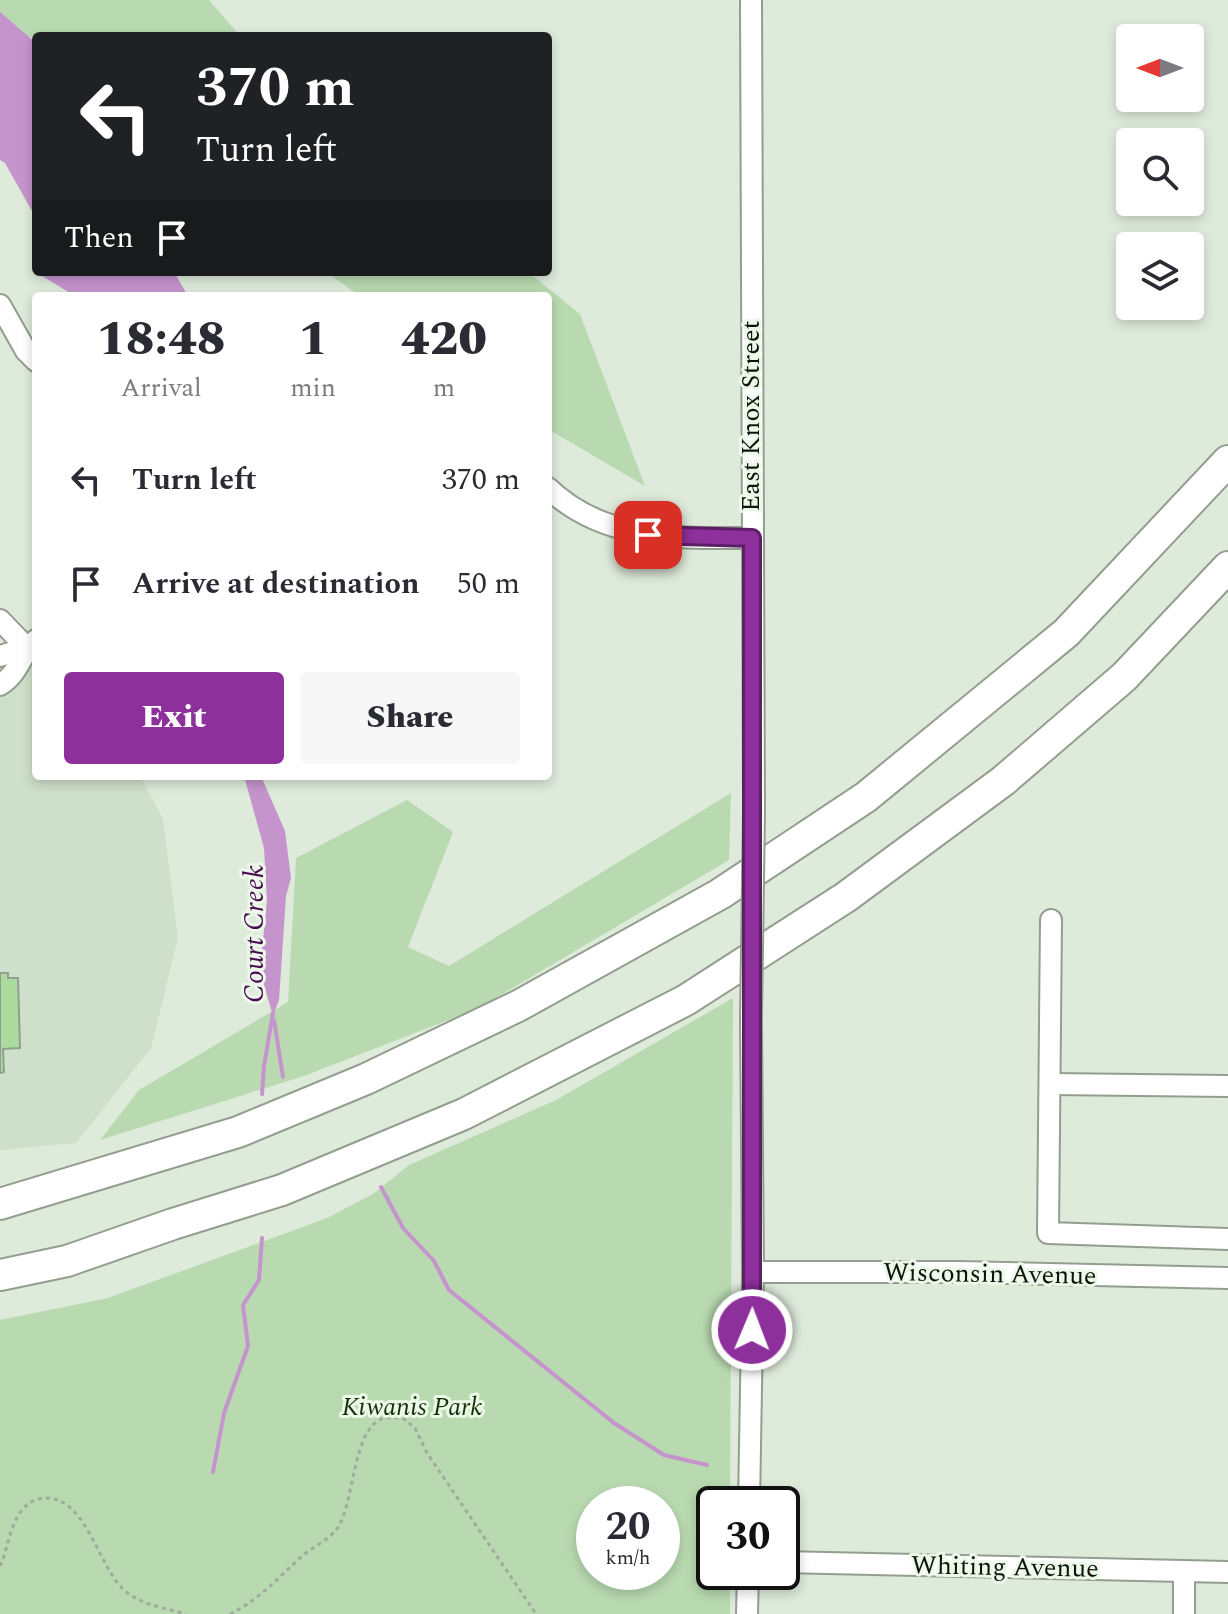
<!DOCTYPE html>
<html lang="en">
<head>
<meta charset="utf-8">
<style>
	:root { --surface:#fff; --page:#f7f7f7; --text:#2b2b33; --muted:#7c7c81; --accent:#8d309b }
	body { margin:0; font-family:Spectral,serif; background:var(--page); color:var(--text); height:100vh; display:flex; flex-direction:column; font-size:30px; white-space:nowrap }
	* { box-sizing:border-box; margin:0 }
	p { font-size:26px; color:var(--muted) }
	.icon { flex:none; width:44px; height:44px; fill:none; stroke:currentColor; stroke-width:2; stroke-linecap:round; stroke-linejoin:round }
	.map { position:relative; flex:1; overflow:hidden }
	.panel { position:absolute; left:32px; top:292px; width:520px; height:488px; display:flex; flex-direction:column; background:var(--surface); border-radius:8px; box-shadow:0 4px 12px #0003 }
	.panel>* { flex:none }
	.top-card { position:absolute; left:32px; top:32px; width:520px; height:244px; border-radius:8px; box-shadow:0 4px 12px #0003; background:#202124; color:#fff; overflow:hidden }
	.needle { width:52px; rotate:270deg }
	.controls { position:absolute; left:1116px; top:24px; display:grid; gap:16px }
	.controls a { display:grid; place-items:center; width:88px; height:88px; border-radius:8px; background:var(--surface); box-shadow:0 4px 12px #0003; font-size:40px }
	.speed { position:absolute; left:576px; top:1486px; display:flex; gap:16px; font-size:40px; font-weight:700; text-align:center }
	.speed>* { display:grid; place-content:center; width:104px; height:104px; border-radius:50%; background:var(--surface); box-shadow:0 4px 12px #0003; line-height:1 }
	.speed small { font-size:20px; font-weight:400 }
	.speed .limit { border:4px solid #111; border-radius:12px; background:#fff; color:#111 }
	.pin { position:absolute; display:grid; place-items:center; width:68px; height:68px; color:#fff; margin:-34px; border-radius:16px; box-shadow:0 4px 12px #0006 }
	.me { position:absolute; width:88px; margin:-44px; rotate:1deg; stroke-linejoin:round; filter:drop-shadow(0 0 6px #0008) }
	.turn { display:flex; align-items:center; gap:28px; height:168px; padding:0 32px; font-size:36px }
	.turn .icon { width:104px; height:104px; stroke-width:2.5 }
	.turn b { display:block; font-size:56px; line-height:68px }
	.then { display:flex; align-items:center; height:76px; padding:0 32px; background:#0003; gap:16px; font-size:30px }
	.eta { display:flex; justify-content:space-evenly; align-items:center; height:136px; text-align:center }
	.eta b { font-size:48px; font-weight:800; line-height:56px }
	.primary-button { display:flex; gap:16px; margin-top:auto; padding:16px 32px }
	.primary-button a { flex:1; height:92px; border-radius:8px; background:var(--accent); color:#fff; font-size:32px; font-weight:800; line-height:92px; text-align:center }
	.primary-button a+a { background:var(--page); color:var(--text) }
	ul { padding:0; list-style:none }
	li { display:flex; align-items:center; gap:24px; height:104px; padding:0 32px }
	li div { flex:1 }
	li b { display:block; font-size:30px }
	li em { font-style:normal }
	.map>svg:first-child { display:block }
</style>
</head>
<body>
<div class="map">
<svg width="1228" height="1614" viewBox="0 0 1228 1614">
	<rect width="100%" height="100%" fill="#deebdb"/>
	<!-- built -->
	<polygon fill="#cfe0ca" points="36,640 36,776 140,776 163,819 178,938 151,1048 76,1143 0,1150 0,656"/>
	<!-- green -->
	<g fill="#b9dab1" fill-rule="evenodd">
		<polygon points="0,0 209,0 240,36 36,36 36,39 0,25"/>
		<polygon points="326,272 528,272 580,314 645,486 548,429 548,296 360,296"/>
		<polygon points="731,793 729,860 477,1009 304,1076 100,1140 139,1090 288,1002 296,858 407,800 453,832 408,947 449,966"/>
		<path d="M733,998L730,1504H714V1572H730V1614H0V1320L108,1298L327,1218L373,1194L409,1165L556,1100ZM662,1504V1572H594V1504Z"/>
	</g>
	<!-- water -->
	<g fill="#c694cd">
		<polygon points="0,12 36,43 36,218 5,163 0,160"/>
		<polygon points="45,272 174,272 188,296 75,296 42,276"/>
		<polygon points="244,776 261,776 285,831 291,878 286,896 279,1000 273,1016 264,985 262,950 267,901 264,848"/>
	</g>
	<g fill="none" stroke-linecap="round" stroke-linejoin="round">
		<!-- stream -->
		<g stroke="#c694cd" stroke-width="4">
			<polyline points="274,1020 283,1077"/>
			<polyline points="262,1094 264,1066 273,1013"/>
			<polyline points="381,1187 403,1228 434,1261 449,1290 614,1423 664,1455 707,1465"/>
			<polyline points="213,1472 224,1413 248,1346 243,1305 259,1280 262,1238"/>
		</g>
	</g>
	<!-- building -->
	<polygon fill="#abdb9e" stroke="#929e8f" stroke-width="2" points="0,973 8,973 8,978 18,978 20,1048 3,1049 4,1072 0,1073"/>
	<g fill="none" stroke-linecap="round" stroke-linejoin="round">
		<!-- minor casing -->
		<g stroke="#939e8f" stroke-width="24">
			<g id="minor">
				<polyline points="751,0 754,811"/>
				<polyline points="0,305 26,351 36,361"/>
				<path d="M548,488C604,542 680,538 752,538"/>
				<polyline points="0,620 27,648"/>
				<polyline points="0,656 27,648"/>
				<path d="M0,685C21,671 19,656 36,640"/>
				<polyline points="1051,920 1048,1233 1228,1239"/>
				<polyline points="1050,1084 1228,1086"/>
				<polyline points="753,1272 959,1272 1228,1278"/>
				<polyline points="749,1504 753,1272 751,1018"/>
				<polyline points="782,1562 1228,1572"/>
				<polyline points="1184,1572 1184,1614"/>
				<polyline points="747,1614 748,1572"/>
			</g>
		</g>
		<!-- highway casing -->
		<g stroke="#939e8f" stroke-width="34">
			<g id="highway">
				<polyline points="0,1204 238,1132 366,1079 518,1006 720,894 866,797 1066,633 1228,461"/>
				<polyline points="0,1275 67,1261 173,1224 282,1190 464,1114 686,1000 846,897 1003,781 1124,677 1228,567"/>
			</g>
		</g>
		<!-- path -->
		<g stroke="#a0aa9d" stroke-width="3" stroke-dasharray="4 4" stroke-linecap="butt">
			<path d="M0,1566C8,1549 10,1523 23,1509C29,1502 35,1499 43,1498C86,1495 97,1565 124,1590C141,1605 165,1608 186,1614"/>
			<path d="M230,1614C259,1600 279,1577 302,1556C313,1547 328,1540 337,1529C355,1503 352,1427 384,1418C390,1417 398,1418 403,1418L415,1428L427,1453L536,1614"/>
		</g>
		<!-- minor -->
		<use href="#minor" stroke="#fff" stroke-width="20"/>
		<!-- highway -->
		<use href="#highway" stroke="#fff" stroke-width="30"/>
		<!-- minor-bridge casing -->
		<g stroke="#939e8f" stroke-width="24" stroke-linecap="butt">
			<polyline id="minor-bridge" points="751,1018 754,811"/>
		</g>
		<!-- minor-bridge -->
		<use href="#minor-bridge" stroke="#fff" stroke-width="20"/>
	</g>
	<g fill="none" stroke-linecap="round" stroke-linejoin="round">
		<!-- route casing -->
		<g stroke="#5c1f65" stroke-width="20">
			<polyline id="route" points="648,535 752,538 752,1330"/>
		</g>
		<!-- route -->
		<use href="#route" stroke="#8d309b" stroke-width="14"/>
	</g>
	<g text-anchor="middle" dominant-baseline="central" stroke-width="6" stroke-linejoin="round" paint-order="stroke">
		<!-- street labels -->
		<g font-size="26" fill="#0f130d" stroke="#ecf9e8">
			<text transform="translate(751 416) rotate(-90)">East Knox Street</text>
			<text transform="translate(990 1274) rotate(1)">Wisconsin Avenue</text>
			<text transform="translate(1005 1567) rotate(1)">Whiting Avenue</text>
		</g>
		<!-- park labels -->
		<g font-size="26" font-style="italic" fill="#143309" stroke="#ecf9e8">
			<text x="412" y="1407">Kiwanis Park</text>
		</g>
		<!-- water labels -->
		<g font-size="28" font-style="italic" fill="#490b52" stroke="#ecf9e8">
			<text transform="translate(254 934) rotate(-90)">Court Creek</text>
		</g>
	</g>
</svg>
<div class="controls">
<a><svg class="needle" viewBox="-14 -14 28 28"><path d="M0-13l5 13h-10z" fill="#e53935"/><path d="M0 13l5-13h-10z" fill="#7c7c81"/></svg></a>
<a><svg class="icon" aria-label="search" viewBox="0 0 24 24"><circle cx="10" cy="10" r="6"/><path d="M15 15l6 6"/></svg></a>
<a><svg class="icon" aria-label="layers" viewBox="0 0 24 24"><path d="M12 4l9 5-9 5-9-5zM3 14l9 5 9-5"/></svg></a>
</div>
<div class="speed"><div>20<small>km/h</small></div><div class="limit">30</div></div>
<div class="pin" style="left:648px;top:535px;background:#d93025"><svg class="icon" aria-label="arrive" viewBox="0 0 24 24"><path d="M6 21V4h12l-3 4 3 4H6"/></svg></div>
<svg class="me" style="left:752px;top:1330px" viewBox="-20 -20 40 40"><circle r="17" fill="#8d309b" stroke="#fff" stroke-width="3"/><path d="M0-11L8 9 0 5-8 9z" fill="#fff"/></svg>
<div class="top-card">
<div class="turn"><svg class="icon" aria-label="left" viewBox="0 0 24 24"><path d="M17 20v-9H6M10 6l-5 5 5 5"/></svg><div><b>370 m</b>Turn left</div></div>
<div class="then">Then<svg class="icon" aria-label="arrive" viewBox="0 0 24 24"><path d="M6 21V4h12l-3 4 3 4H6"/></svg></div>
</div>
<section class="panel">
<div class="eta">
<div><b>18:48</b><p>Arrival</p></div>
<div><b>1</b><p>min</p></div>
<div><b>420</b><p>m</p></div>
</div>
<ul>
<li><svg class="icon" aria-label="left" viewBox="0 0 24 24"><path d="M17 20v-9H6M10 6l-5 5 5 5"/></svg><div><b>Turn left</b></div><em>370 m</em></li>
<li><svg class="icon" aria-label="arrive" viewBox="0 0 24 24"><path d="M6 21V4h12l-3 4 3 4H6"/></svg><div><b>Arrive at destination</b></div><em>50 m</em></li>
</ul>
<div class="primary-button"><a>Exit</a><a>Share</a></div>
</section>
</div>
</body>
</html>
